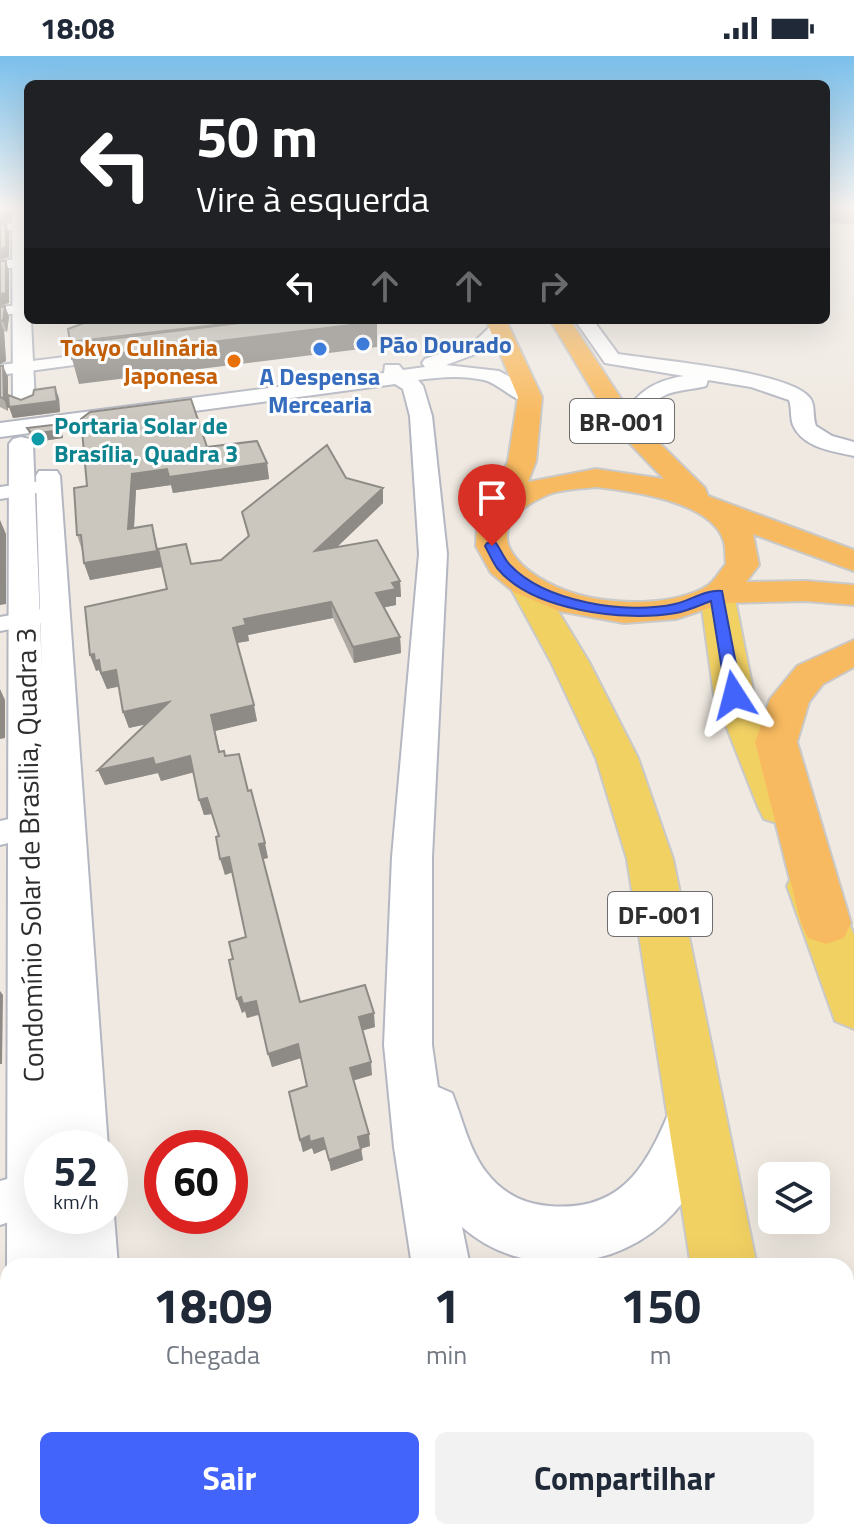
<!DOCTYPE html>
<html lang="pt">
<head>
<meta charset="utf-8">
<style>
	:root { --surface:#fff; --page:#f2f2f3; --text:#1f2937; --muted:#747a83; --accent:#4264fb }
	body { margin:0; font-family:"Titillium Web",sans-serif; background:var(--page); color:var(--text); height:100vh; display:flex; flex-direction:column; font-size:30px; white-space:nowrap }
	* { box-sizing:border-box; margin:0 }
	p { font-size:26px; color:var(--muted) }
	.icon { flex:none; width:44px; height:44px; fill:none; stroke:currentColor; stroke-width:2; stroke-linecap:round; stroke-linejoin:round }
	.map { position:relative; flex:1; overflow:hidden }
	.side { position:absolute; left:0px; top:1202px; width:854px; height:282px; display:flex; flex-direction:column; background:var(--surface); border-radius:24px 24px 0 0; box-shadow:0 8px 32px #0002 }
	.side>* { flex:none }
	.guide { position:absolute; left:24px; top:24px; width:806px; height:244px; border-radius:12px; box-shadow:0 8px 32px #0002; background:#202124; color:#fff; overflow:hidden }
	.fabs { position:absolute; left:758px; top:1106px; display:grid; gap:16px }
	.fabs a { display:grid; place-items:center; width:72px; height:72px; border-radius:12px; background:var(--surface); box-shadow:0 8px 32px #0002; font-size:40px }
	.speed { position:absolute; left:24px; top:1074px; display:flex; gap:16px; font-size:40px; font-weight:700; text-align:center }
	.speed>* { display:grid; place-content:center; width:104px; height:104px; border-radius:50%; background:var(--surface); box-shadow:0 8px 32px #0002; line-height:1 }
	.speed small { font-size:20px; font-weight:400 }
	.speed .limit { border:12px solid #d22; background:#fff; color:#111 }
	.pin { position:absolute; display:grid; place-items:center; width:68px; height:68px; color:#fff; margin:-82px -34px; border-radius:50% 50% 50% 0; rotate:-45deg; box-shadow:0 0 8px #0007 }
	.pin .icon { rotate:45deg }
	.me { position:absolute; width:88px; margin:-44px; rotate:351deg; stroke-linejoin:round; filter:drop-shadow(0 0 6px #0008) }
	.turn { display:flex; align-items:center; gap:28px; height:168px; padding:0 40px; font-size:36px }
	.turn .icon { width:104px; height:104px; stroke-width:2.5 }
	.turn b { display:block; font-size:56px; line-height:68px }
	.lanes { display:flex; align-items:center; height:76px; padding:0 40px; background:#0003; justify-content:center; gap:40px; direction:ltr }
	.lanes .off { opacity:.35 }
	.eta { display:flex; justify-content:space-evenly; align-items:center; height:136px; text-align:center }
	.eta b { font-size:48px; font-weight:700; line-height:56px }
	.primary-button { display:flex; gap:16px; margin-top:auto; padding:16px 40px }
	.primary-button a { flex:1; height:92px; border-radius:12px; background:var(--accent); color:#fff; font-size:32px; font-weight:700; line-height:92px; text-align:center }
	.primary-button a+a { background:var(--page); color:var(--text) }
	.status { display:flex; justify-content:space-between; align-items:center; height:56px; padding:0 40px; background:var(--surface); direction:ltr }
	.status svg { height:22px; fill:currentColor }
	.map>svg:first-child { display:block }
</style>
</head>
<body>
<div class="status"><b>18:08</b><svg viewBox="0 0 49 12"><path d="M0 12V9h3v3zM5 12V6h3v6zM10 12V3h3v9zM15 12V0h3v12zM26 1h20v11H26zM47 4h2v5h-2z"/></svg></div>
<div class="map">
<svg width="854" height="1483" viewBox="0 0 854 1483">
	<rect width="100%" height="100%" fill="#efe9e1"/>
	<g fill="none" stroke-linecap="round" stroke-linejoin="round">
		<!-- minor casing -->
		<g stroke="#b4b7c1" stroke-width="4">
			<g id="minor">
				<polygon points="28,166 28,172 0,175 0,169"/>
				<polygon points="28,202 28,210 0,213 0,205"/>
				<polygon points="28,248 28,256 0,259 0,251"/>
				<polygon points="113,295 118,297 118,303 0,319 0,309"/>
				<polygon points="48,424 55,426 58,430 55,434 0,443 0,431"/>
				<polygon points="49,552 57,554 61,559 57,564 0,575 0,561"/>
				<polygon points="49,754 60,758 64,766 60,774 0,789 0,765"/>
				<polygon points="42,1113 42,1155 0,1169 0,1125"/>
			</g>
		</g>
		<!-- tertiary casing -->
		<g stroke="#b4b7c1" stroke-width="4">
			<g id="tertiary">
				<polygon points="12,153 26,153 28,264 31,264 35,347 24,353 13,347"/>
				<path d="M575,264H593L618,298C656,304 787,315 809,341C816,348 812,360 816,370L832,380L854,386V400C832,395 803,392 793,369C790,361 792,352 789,344L751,331L708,324L706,330C684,336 663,332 648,354C643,362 642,370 637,378H621L618,373C630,341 650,325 684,320L605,307Z"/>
				<path d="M499,266L508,272L489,293L446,309L499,315L538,336L541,341L538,346C517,351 503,329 484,324C462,319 440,321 418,324L423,330L432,360L447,498L432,801V989L438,1031L452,1037C463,1064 468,1092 486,1116C502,1137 523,1148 549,1150C628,1157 650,1102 676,1040L694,1032L712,1040L720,1058C709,1086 702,1118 685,1143C635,1214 528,1229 462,1171L470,1210H412L394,1091L384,989L392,801L419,498L410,360L403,333L395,328L0,381V367L384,317L385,309H399L403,314L425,311L422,307L425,303L475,285L493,268Z"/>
				<polygon points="21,381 29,383 33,388 42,617 36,420 39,415 57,415 60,420 108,1092 42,1092 42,1160 110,1160 110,1151 114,1160 118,1210 7,1210 9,388 13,383"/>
				<polygon points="8,1473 8,1476 138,1476 140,1483 6,1483"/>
				<polygon points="509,1476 578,1476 581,1483 511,1483"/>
			</g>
		</g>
		<!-- primary casing -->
		<g stroke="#c9c9c9" stroke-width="4">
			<g id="primary">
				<polygon points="526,519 538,522 589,606 638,702 673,803 757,1210 691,1210 627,803 596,702 551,606 509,529 514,522"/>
				<polygon points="717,528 729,531 734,538 754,639 802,751 796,763 780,768 764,763 758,751 714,639 700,538 705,531"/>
				<polygon points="811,810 828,816 854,879 854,973 835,965 787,830 794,816"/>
				<polygon points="726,1476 806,1476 808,1483 728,1483"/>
			</g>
		</g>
		<!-- trunk casing -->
		<g stroke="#c9c9c9" stroke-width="4">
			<g id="trunk">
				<path d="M486,264H506L542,341L536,405L528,426L596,413L664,423L614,371L550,264H570L633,361L705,432L708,440L854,494V515L753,478L759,509L746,526L806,525L854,529V549L806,545L724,547L676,563L624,567L559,555L514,536L491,517L476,490L477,469L489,451L508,405L518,341ZM596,431C631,435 709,445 723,483C726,490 725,500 726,508C720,515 714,526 706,531C671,550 617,549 579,539C522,523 467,474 547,439C561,433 581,433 596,431Z"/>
				<polygon points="854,584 854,611 823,628 809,646 797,686 851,867 844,882 826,888 808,882 801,867 755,686 770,643 797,610"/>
			</g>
		</g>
		<!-- minor -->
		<use href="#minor" fill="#fff" fill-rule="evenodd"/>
		<!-- tertiary -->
		<use href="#tertiary" fill="#fff" fill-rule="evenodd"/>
		<!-- primary -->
		<use href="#primary" fill="#f2d163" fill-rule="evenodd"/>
		<!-- trunk -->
		<use href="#trunk" fill="#f8ba60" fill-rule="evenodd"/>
	</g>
	<!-- wall -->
	<g fill="#afaba4">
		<polygon points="826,153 854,153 854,169 826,166"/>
		<polygon points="5,250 9,261 7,276 4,275 6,305 0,308 0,251"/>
		<polygon points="0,310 8,321 8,339 21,344 59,342 60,356 13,362 8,346 8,355 0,351"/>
		<polygon points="60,368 63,382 35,386 30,380 27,372"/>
		<polygon points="207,391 267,407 269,423 173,437 171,429 136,434 134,472 158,492 191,508 221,504 248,481 242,456 346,422 383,447 336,492 400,525 401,541 396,541 396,549 384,551 400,581 401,597 354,607 333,562 248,579 249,585 237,587 257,665 215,675 220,696 226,700 248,735 268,802 263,803 300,946 375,971 363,974 372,1019 353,1024 370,1090 361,1092 363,1104 331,1115 326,1093 314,1098 312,1092 303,1096 300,1084 307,1030 301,1002 272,1011 259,959 247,962 245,955 242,957 233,903 246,881 232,816 225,819 218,780 212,758 204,759 193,716 161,725 158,717 105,729 98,714 146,668 129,672 123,656 119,630 107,633 99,614 96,615 167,533 162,511 90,524 84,507 82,494 77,479 87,430"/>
	</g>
	<!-- shaded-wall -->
	<g fill="#8e8b86">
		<polygon points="7,153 11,153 9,165 0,168 0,158"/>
		<polygon points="6,168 9,177 9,201 0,204 0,193"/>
		<polygon points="6,205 9,215 9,247 0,250 0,238"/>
		<polygon points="5,250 9,261 7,276 3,265"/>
		<polygon points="0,264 4,275 6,305 0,308"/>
		<polygon points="373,264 377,264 377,291 79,328 72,303"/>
		<polygon points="3,310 8,321 8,355 4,343"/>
		<polygon points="55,331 59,342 60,356 13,362 9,351"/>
		<polygon points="60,368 63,382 35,386 32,378"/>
		<polygon points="267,407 269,423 173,437 169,421"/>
		<polygon points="167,413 171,429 136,434 133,489 128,473 132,418"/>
		<polygon points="383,432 383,447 316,511 315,495"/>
		<polygon points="0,464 6,478 6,548 0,549"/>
		<polygon points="152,469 162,511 90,524 84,507"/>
		<polygon points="400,525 401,541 396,541 396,549 377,553 376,537 392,527"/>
		<polygon points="331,546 333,562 248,579 249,585 236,587 233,572 244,563"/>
		<polygon points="400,581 401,597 354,607 353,591"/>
		<polygon points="94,598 99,604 116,614 122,630 107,633 99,614 96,615 90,599"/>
		<polygon points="0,633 5,644 5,682 0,683"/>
		<polygon points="169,646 174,662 129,672 123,656"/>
		<polygon points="254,649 257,665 215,675 223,711 211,659"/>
		<polygon points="190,700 195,716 161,725 158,717 105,729 98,714 153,702"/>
		<polygon points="207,742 212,758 204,759 199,744"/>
		<polygon points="265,787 268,802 263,803 259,788"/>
		<polygon points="229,801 233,816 225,819 220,803"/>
		<polygon points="0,935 3,939 2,1008 0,1008"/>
		<polygon points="241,941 256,945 260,958 247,962 245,955 242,957 237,943"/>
		<polygon points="374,957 375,971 361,975 359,961"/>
		<polygon points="298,988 301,1002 272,1011 268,998"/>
		<polygon points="371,1006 372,1019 352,1025 350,1012"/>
		<polygon points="369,1078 370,1090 360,1093 358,1081"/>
		<polygon points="309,1080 323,1082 326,1093 314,1098 312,1092 303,1096 300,1084"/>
		<polygon points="361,1093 363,1104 331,1115 329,1104"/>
		<polygon points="184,1476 189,1476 190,1483 185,1483"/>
	</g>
	<!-- building -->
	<g fill="#cbc7bf" stroke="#8e8b86" stroke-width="2">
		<polygon points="0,153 7,153 6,156 0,158"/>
		<polygon points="26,153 28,153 28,191 27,190"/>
		<polygon points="826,153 854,153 854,158 826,155"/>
		<polygon points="0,168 6,168 6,191 0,193"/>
		<polygon points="0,205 6,205 6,237 0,238"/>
		<polygon points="5,250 3,265 0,264 2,294 0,295 0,251"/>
		<polygon points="92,264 259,264 70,286 68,273"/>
		<polygon points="264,264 375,264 376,266 72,303 69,288"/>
		<polygon points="0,310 3,310 4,343 0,341"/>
		<polygon points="55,331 57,345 9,351 8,339 21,344 33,339 34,334"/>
		<polygon points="191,343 207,391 257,385 267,407 169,421 167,413 132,418 128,473 152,469 157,495 84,507 81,479 77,479 74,432 87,430 81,363 90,356"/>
		<polygon points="60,368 61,374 32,378 27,372"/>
		<polygon points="327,389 346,422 383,432 315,495 377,484 400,525 392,527 396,533 376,537 400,581 353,591 331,546 244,563 246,569 233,572 254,649 211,659 219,696 224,695 225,700 239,698 248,735 251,734 265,787 259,788 300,946 365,929 374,957 359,961 371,1006 350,1012 369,1078 358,1081 361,1093 329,1104 323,1082 310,1086 309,1080 300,1084 289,1036 307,1030 298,988 268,998 256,945 243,948 241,941 237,943 229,904 233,903 229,886 246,881 229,801 220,803 216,781 219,780 207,742 199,744 190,700 155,709 153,702 98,714 169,646 123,656 116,614 101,617 99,604 95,605 94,598 90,599 85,551 167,533 158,493 186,488 191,508 221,504 249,480 242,456"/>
		<polygon points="151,1476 184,1476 185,1483 152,1483"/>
	</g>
	<!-- sky -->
	<linearGradient id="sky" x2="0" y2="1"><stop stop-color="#7abfeb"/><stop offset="0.42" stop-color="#f8f5f2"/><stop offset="1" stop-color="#f8f5f2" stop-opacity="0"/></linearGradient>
	<rect width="854" height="360" fill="url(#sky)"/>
	<!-- route -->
	<path fill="#4264fb" stroke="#2b41a3" stroke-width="2" d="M487,487H496C501,494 504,503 510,509C545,546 626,559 675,548C690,545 706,533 722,535L742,639L734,644L726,639L711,545C700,549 688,555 676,557C625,566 532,555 497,512C492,505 489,497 485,490Z"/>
	<!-- markers -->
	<g fill="#3f7fe0" stroke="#fff" stroke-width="3">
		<circle cx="363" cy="288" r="8"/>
		<circle cx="320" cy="293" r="8"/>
	</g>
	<circle fill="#e8710a" stroke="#fff" stroke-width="3" cx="234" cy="305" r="8"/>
	<circle fill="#0f9aa8" stroke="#fff" stroke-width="3" cx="38" cy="383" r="8"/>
	<g text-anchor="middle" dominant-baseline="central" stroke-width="6" stroke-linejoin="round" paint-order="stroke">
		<!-- far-shop labels -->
		<g font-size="24" font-weight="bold" fill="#366cbe" stroke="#fff" text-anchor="start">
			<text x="379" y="288">Pão Dourado</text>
			<text x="320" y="320" text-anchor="middle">A Despensa<tspan x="320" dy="28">Mercearia</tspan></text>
		</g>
		<!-- far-food labels -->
		<g font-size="24" font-weight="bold" fill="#c56008" stroke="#fff" text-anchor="end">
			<text x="218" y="291">Tokyo Culinária<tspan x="218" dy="28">Japonesa</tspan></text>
		</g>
		<!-- far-culture labels -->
		<g font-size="24" font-weight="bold" fill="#0d838f" stroke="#fff" text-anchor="start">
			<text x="54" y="369">Portaria Solar de<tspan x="54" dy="28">Brasília, Quadra 3</tspan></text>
		</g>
		<!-- shield labels -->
		<g fill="#fff" stroke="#6d6d6d" stroke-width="2">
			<rect x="570" y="343" width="104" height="44" rx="6"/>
			<rect x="608" y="836" width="104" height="44" rx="6"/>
		</g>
		<g font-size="26" font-weight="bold" fill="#2e2e2e">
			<text x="622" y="365">BR-001</text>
			<text x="660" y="858">DF-001</text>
		</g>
		<!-- street labels -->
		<g font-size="28" fill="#2e2e2e" stroke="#fff">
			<text transform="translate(29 799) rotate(-91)">Condomínio Solar de Brasilia, Quadra 3</text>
		</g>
	</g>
</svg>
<div class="fabs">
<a><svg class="icon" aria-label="layers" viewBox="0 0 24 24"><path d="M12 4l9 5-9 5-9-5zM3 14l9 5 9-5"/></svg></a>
</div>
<div class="speed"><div>52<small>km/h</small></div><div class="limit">60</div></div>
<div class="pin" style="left:492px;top:490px;background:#d93025"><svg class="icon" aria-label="arrive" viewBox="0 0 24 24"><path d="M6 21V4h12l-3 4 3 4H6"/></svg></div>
<svg class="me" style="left:734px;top:639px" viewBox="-20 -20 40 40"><path d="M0-17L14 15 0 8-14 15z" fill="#4264fb" stroke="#fff" stroke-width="4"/></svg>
<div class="guide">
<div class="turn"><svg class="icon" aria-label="left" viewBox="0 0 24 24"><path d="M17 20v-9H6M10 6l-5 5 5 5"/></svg><div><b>50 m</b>Vire à esquerda</div></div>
<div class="lanes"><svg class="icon" aria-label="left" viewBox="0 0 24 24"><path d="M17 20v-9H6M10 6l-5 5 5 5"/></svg><svg class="icon off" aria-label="ahead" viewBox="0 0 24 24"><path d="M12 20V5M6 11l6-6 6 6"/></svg><svg class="icon off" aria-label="ahead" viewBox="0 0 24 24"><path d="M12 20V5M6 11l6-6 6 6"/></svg><svg class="icon off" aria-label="right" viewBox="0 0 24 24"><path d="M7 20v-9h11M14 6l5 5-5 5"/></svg></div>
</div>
<section class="side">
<div class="eta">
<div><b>18:09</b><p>Chegada</p></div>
<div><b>1</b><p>min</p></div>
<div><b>150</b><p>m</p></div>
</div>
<div class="primary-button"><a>Sair</a><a>Compartilhar</a></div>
</section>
</div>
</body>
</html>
